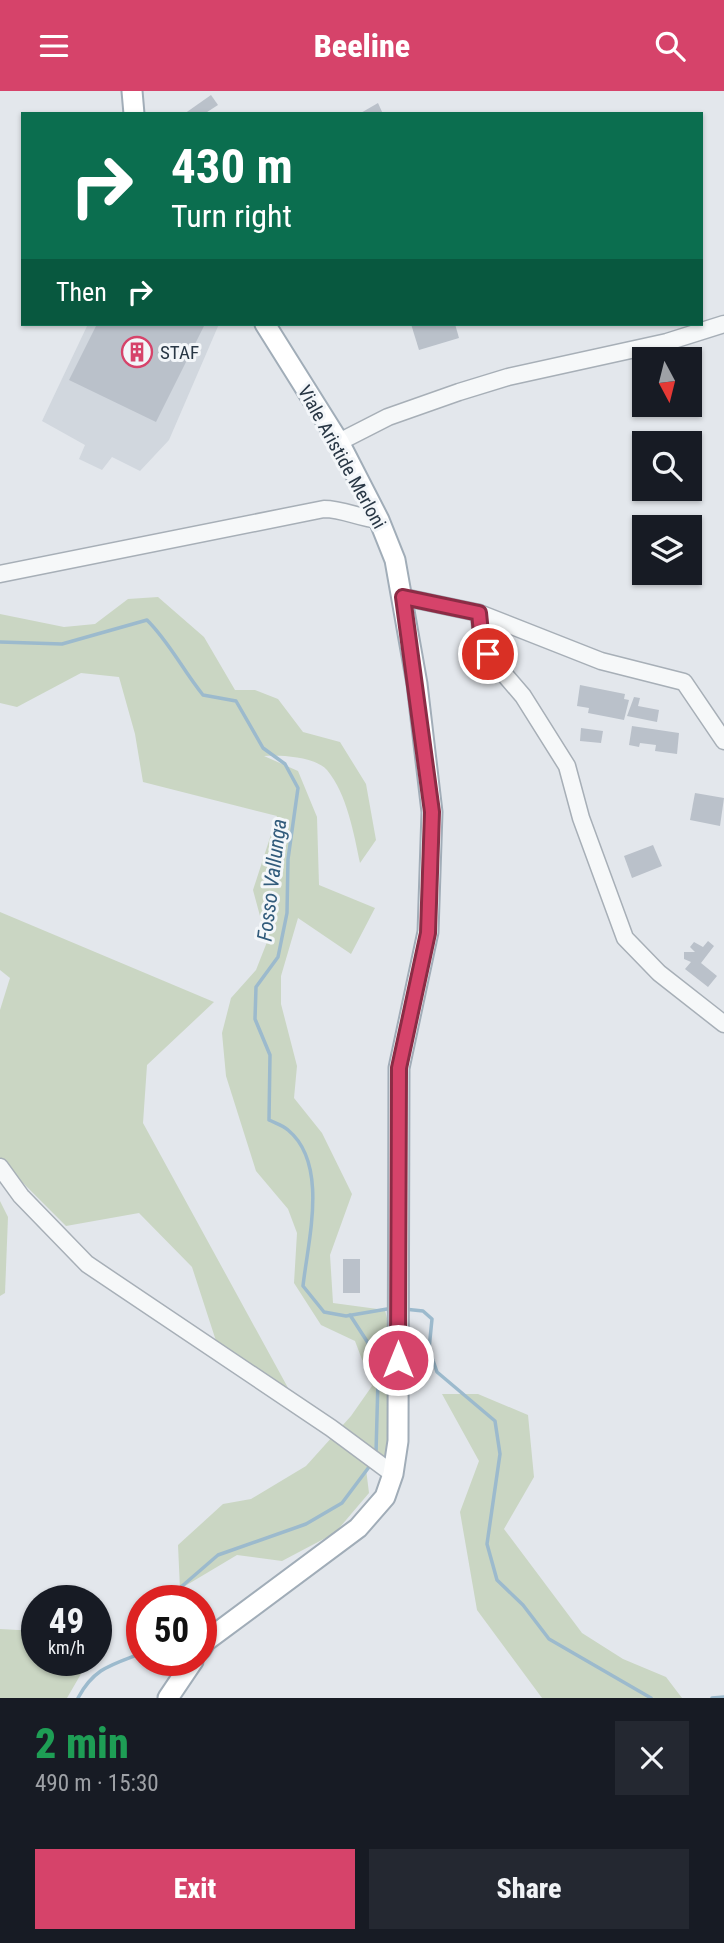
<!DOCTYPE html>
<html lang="en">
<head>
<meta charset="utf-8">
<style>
	:root { --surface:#171b24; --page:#242831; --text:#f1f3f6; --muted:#9ea1a6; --accent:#d6436a }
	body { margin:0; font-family:"Roboto Condensed",sans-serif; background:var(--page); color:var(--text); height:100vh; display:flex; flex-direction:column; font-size:26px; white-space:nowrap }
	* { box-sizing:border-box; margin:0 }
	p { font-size:23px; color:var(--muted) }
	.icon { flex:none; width:38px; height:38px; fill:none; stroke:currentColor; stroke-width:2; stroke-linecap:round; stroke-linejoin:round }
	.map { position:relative; height:1607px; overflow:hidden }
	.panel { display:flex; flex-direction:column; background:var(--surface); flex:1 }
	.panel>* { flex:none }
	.top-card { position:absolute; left:21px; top:21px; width:682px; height:214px; border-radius:0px; box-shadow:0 2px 5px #0004; background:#0b6e4f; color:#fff; overflow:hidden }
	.needle { width:46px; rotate:173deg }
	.fabs { position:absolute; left:632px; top:256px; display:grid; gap:14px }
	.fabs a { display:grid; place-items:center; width:70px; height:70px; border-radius:0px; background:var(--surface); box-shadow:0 2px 5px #0004; font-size:35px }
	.speed { position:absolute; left:21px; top:1494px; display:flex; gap:14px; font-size:35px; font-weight:700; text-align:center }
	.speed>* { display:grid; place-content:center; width:91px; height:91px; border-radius:50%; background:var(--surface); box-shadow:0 2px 5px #0004; line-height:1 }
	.speed small { font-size:18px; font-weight:400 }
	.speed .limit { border:10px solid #d22; background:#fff; color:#111 }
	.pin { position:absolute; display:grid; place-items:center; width:60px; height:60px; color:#fff; margin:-30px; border:4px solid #fff; border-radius:50%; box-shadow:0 2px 7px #0007 }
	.me { position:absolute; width:77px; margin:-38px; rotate:0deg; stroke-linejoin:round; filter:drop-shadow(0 0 5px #0008) }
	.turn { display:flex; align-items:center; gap:24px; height:147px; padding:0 35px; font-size:32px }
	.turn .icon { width:91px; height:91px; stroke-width:2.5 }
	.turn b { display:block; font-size:49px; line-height:60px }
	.then { display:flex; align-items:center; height:66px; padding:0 35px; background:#0003; gap:14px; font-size:26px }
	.round { display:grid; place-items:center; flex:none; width:74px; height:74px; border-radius:0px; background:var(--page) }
	.head { display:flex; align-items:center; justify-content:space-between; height:119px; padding:0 35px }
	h1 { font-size:42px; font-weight:800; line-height:52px; color:#1e9e55 }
	.button { display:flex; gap:14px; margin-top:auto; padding:14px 35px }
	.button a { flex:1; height:80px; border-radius:0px; background:var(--accent); color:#fff; font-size:28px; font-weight:800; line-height:80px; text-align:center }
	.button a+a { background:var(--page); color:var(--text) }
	header { display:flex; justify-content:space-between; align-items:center; height:91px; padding:0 35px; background:var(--accent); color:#fff; font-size:32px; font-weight:800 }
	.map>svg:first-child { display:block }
</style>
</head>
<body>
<header><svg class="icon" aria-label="menu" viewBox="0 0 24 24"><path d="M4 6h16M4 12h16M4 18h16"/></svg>Beeline<svg class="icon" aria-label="search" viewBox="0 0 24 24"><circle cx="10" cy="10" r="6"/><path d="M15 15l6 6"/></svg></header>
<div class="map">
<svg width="724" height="1607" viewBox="0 0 724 1607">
	<rect width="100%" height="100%" fill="#e3e7ec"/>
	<!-- built -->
	<polygon fill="#d1d7de" points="88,233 219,233 169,349 140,380 112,366 102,379 79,368 85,354 42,330"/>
	<!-- green -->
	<g fill="#cad6c3">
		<path d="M158,506L204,546L235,599H255L278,608L303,641L340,651L366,693L376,749L360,772C354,743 347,703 327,679C314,665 281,664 264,665L298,680L317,726L319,794L375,817L351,863L298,827L281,885V913L297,975L294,1007L322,1042L352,1103L330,1164L333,1212L385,1219L395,1260L394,1354L384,1369L366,1378L369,1402L335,1442L282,1470L237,1464L180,1498L178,1454L223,1413L251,1408L306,1375L351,1325L372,1295L355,1250L321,1234L294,1192L297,1142L288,1118L256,1080L226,985L222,942L231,907L256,879L267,851L253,799L277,725L143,691L135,643L119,586L81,582L17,616L0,612V523L64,536L95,533L128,508Z"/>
		<polygon points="0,821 214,911 147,974 143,1032 293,1306 218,1256 192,1176 139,1122 66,1135 5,1074 0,1075 0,919 10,887 0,879"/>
		<polygon points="0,1110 8,1126 5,1202 0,1205"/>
		<polygon points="442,1303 478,1303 528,1324 534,1386 504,1438 582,1542 623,1568 666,1586 682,1607 542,1607 477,1519 460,1421 479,1370"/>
		<polygon points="0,1538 37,1540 37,1570 79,1570 85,1576 67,1607 0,1607"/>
	</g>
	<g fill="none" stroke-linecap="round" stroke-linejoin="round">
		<!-- stream -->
		<g stroke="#9cbacd" stroke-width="3.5">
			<path d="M0,551L62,553L147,529C170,552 182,578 203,604L236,610L263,657L285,673L298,697L288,768L287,822L278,866L256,896L255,928L270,964L269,1029C275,1032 283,1034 288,1039C329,1073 308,1149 303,1195L324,1221L346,1225L393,1217"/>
			<polyline points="404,1218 423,1220 432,1228 429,1258 437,1281 495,1330 500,1363 487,1453 497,1489 523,1514 549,1548 651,1607"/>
			<polyline points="350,1224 372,1258 378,1289 376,1362"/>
			<polyline points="174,1510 181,1496 218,1464 306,1433 342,1412 372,1372"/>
			<path d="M78,1607C94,1577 111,1574 142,1562"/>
			<polyline points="712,1607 724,1606"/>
		</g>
	</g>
	<!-- building -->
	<g fill="#bac1ca">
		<polygon points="211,4 218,14 204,23 184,23"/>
		<polygon points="378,12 383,23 359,23"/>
		<polygon points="97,233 205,233 156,331 69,289"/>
		<polygon points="411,233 455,233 459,247 419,259"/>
		<polygon points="580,594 625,603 624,608 629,609 624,629 588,622 589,617 577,615"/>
		<polygon points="634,606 640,607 638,615 659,619 657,631 627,625"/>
		<polygon points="632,635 679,642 677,663 655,660 656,654 640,652 639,656 629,654"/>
		<polygon points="581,637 603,640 601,652 580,650"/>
		<polygon points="695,702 724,707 720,735 690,729"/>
		<polygon points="653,754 662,775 632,787 624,765"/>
		<polygon points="708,850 714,855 701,872 717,885 708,896 685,878 691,871 684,868 684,861 695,861 690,856 694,851 703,856"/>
		<rect x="343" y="1168" width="17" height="34"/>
	</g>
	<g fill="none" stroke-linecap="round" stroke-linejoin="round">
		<!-- minor casing -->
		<g stroke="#a7afb7" stroke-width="19">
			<g id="minor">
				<polyline points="339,351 388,326 459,301 508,286 667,251 724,233"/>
				<path d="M0,483L324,418C343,418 359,427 379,429"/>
				<polyline points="403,506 479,522 601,570 684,591 724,650"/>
				<polyline points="479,522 482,552 487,563 523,605 567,675 581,727 625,847 659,882 724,933"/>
				<polyline points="0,1076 21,1105 87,1173 331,1337 393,1383"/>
			</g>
		</g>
		<!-- major casing -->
		<g stroke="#a1adb8" stroke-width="23">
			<g id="major">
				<polyline points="132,0 134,23"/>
				<polyline points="201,1558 206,1550 358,1437 385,1406 393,1383 398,1350 399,977 428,841 432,721 417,593 395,469 379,429 339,351 265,233"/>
				<polyline points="168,1607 193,1570"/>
			</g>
		</g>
		<!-- minor -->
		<use href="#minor" stroke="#f6f8f9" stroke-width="16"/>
		<!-- major -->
		<use href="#major" stroke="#fff" stroke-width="19"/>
	</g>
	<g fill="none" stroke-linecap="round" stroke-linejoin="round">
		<!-- route casing -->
		<g stroke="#8b2c45" stroke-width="18">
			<polyline id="route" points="398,1269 399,977 428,842 432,721 403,506 479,522 482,552 488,563"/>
		</g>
		<!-- route -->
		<use href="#route" stroke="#d6436a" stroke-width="12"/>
	</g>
	<!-- icons -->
	<defs>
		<g id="building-ring" transform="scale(1.575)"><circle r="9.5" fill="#f3f6f9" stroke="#d6436a" stroke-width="1.5"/><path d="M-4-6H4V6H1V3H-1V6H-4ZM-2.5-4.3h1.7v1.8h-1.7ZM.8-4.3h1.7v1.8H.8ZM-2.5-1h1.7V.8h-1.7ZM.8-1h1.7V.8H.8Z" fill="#d6436a"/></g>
	</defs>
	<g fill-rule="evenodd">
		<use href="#building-ring" x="137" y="261"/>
	</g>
	<g text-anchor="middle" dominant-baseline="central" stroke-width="6" stroke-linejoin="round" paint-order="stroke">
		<!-- poi labels -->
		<g font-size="19" fill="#293745" stroke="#f3f6f9" text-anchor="start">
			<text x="160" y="261">STAF</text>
		</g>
		<!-- street labels -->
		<g font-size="19" fill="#293745" stroke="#f3f6f9">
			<text transform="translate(342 366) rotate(61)">Viale Aristide Merloni</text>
		</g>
		<!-- water labels -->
		<g font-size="21" font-style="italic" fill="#315b7b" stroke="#f3f6f9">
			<text transform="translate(272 789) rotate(-83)">Fosso Vallunga</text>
		</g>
	</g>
</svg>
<div class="fabs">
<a><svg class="needle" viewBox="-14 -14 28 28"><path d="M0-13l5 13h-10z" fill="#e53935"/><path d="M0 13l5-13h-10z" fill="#9ea1a6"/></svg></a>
<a><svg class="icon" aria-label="search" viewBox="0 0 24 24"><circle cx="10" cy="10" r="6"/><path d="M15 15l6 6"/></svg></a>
<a><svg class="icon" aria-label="layers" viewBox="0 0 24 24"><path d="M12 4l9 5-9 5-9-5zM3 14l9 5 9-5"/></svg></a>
</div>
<div class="speed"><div>49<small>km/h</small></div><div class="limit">50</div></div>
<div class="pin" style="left:488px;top:563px;background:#d93025"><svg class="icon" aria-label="arrive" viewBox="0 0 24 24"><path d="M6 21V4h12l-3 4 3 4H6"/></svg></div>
<svg class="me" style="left:398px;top:1269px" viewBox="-20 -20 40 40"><circle r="17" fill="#d6436a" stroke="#fff" stroke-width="3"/><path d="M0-11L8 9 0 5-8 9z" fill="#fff"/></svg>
<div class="top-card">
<div class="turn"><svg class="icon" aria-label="right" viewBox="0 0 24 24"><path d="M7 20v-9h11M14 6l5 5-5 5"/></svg><div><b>430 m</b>Turn right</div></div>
<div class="then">Then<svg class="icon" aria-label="right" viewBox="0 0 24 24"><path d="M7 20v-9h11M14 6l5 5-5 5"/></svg></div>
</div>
</div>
<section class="panel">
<div class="head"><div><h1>2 min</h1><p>490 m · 15:30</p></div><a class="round"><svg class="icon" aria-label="close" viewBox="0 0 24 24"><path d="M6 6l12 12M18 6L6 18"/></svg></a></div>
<div class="button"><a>Exit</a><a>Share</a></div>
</section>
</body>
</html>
